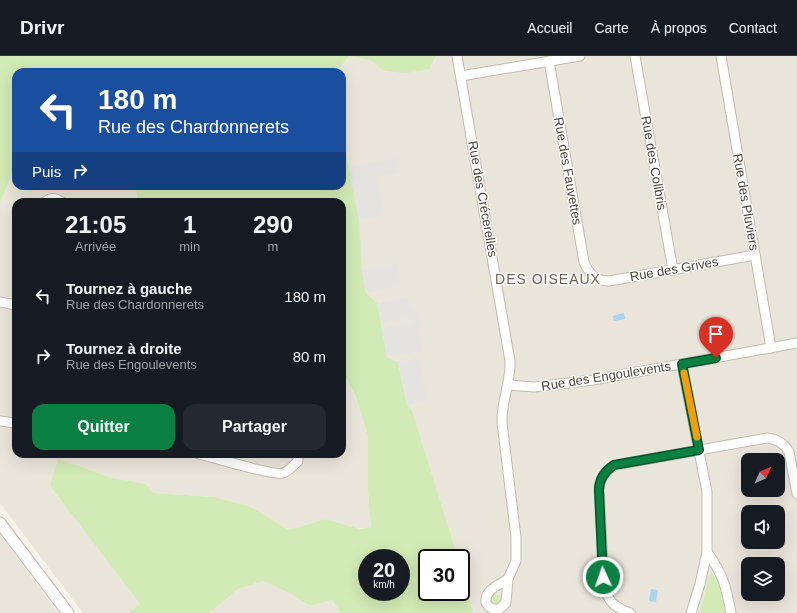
<!DOCTYPE html>
<html lang="fr">
<head>
<meta charset="utf-8">
<style>
	:root { --surface:#171b24; --page:#242831; --text:#f1f3f6; --muted:#9ea1a6; --line:#363941; --accent:#0b8043 }
	body { margin:0; font-family:Helvetica,sans-serif; background:var(--page); color:var(--text); height:100vh; display:flex; flex-direction:column; font-size:15px; white-space:nowrap }
	* { box-sizing:border-box; margin:0 }
	p { font-size:13px; color:var(--muted) }
	.icon { flex:none; width:22px; height:22px; fill:none; stroke:currentColor; stroke-width:2; stroke-linecap:round; stroke-linejoin:round }
	.map { position:relative; flex:1; overflow:hidden }
	.drawer { position:absolute; left:12px; top:142px; width:334px; height:260px; display:flex; flex-direction:column; background:var(--surface); border-radius:12px; box-shadow:0 4px 16px #0002 }
	.drawer>* { flex:none }
	.top-card { position:absolute; left:12px; top:12px; width:334px; height:122px; border-radius:12px; box-shadow:0 4px 16px #0002; background:#1a4fa0; color:#fff; overflow:hidden }
	.needle { width:26px; rotate:45deg }
	.fabs { position:absolute; left:741px; top:397px; display:grid; gap:8px }
	.fabs a { display:grid; place-items:center; width:44px; height:44px; border-radius:8px; background:var(--surface); box-shadow:0 4px 16px #0002; font-size:20px }
	.speed { position:absolute; left:358px; top:493px; display:flex; gap:8px; font-size:20px; font-weight:700; text-align:center }
	.speed>* { display:grid; place-content:center; width:52px; height:52px; border-radius:50%; background:var(--surface); box-shadow:0 4px 16px #0002; line-height:1 }
	.speed small { font-size:10px; font-weight:400 }
	.speed .limit { border:2px solid #111; border-radius:6px; background:#fff; color:#111 }
	.pin { position:absolute; display:grid; place-items:center; width:34px; height:34px; color:#fff; margin:-41px -17px; border-radius:50% 50% 50% 0; rotate:-45deg; box-shadow:0 0 4px #0007 }
	.pin .icon { rotate:45deg }
	.me { position:absolute; width:44px; margin:-22px; rotate:357deg; stroke-linejoin:round; filter:drop-shadow(0 0 3px #0008) }
	.turn { display:flex; align-items:center; gap:14px; height:84px; padding:0 20px; font-size:18px }
	.turn .icon { width:52px; height:52px; stroke-width:2.5 }
	.turn b { display:block; font-size:28px; line-height:34px }
	.then { display:flex; align-items:center; height:38px; padding:0 20px; background:#0003; gap:8px; font-size:15px }
	.eta { display:flex; justify-content:space-evenly; align-items:center; height:68px; text-align:center }
	.eta b { font-size:24px; font-weight:600; line-height:28px }
	.button { display:flex; gap:8px; margin-top:auto; padding:8px 20px }
	.button a { flex:1; height:46px; border-radius:12px; background:var(--accent); color:#fff; font-size:16px; font-weight:600; line-height:46px; text-align:center }
	.button a+a { background:var(--page); color:var(--text) }
	ul { padding:0; list-style:none }
	li { display:flex; align-items:center; gap:12px; height:60px; padding:0 20px }
	li div { flex:1 }
	li b { display:block; font-size:15px }
	li em { font-style:normal }
	header { display:flex; align-items:center; gap:24px; box-sizing:border-box; height:56px; padding:0 20px; background:var(--surface); border-bottom:1px solid var(--line) }
	header strong { font-size:19px }
	nav { display:flex; gap:22px; margin-inline-start:auto; font-size:14px }
	.map>svg:first-child { display:block }
</style>
</head>
<body>
<header>
<strong>Drivr</strong>
<nav><a>Accueil</a><a>Carte</a><a>À propos</a><a>Contact</a></nav>
</header>
<div class="map">
<svg width="797" height="557" viewBox="0 0 797 557">
	<rect width="100%" height="100%" fill="#f6f3ec"/>
	<!-- residential -->
	<g fill="#eae5da" fill-rule="evenodd">
		<path d="M349,0L370,4L384,15L428,13L436,0H797V557H473L461,513V502H458L412,354L407,349L398,306L387,301L377,248L366,237L362,214L349,111L342,84V16H337ZM748,404H778V434H748ZM748,456H778V486H748ZM748,508H778V538H748Z"/>
		<polygon points="16,99 16,130 132,130 136,134 137,146 16,146 16,398 342,398 342,314 356,341 368,380 368,436 371,471 360,473 325,463 289,474 251,451 215,441 153,437 146,428 109,421 50,430 140,548 129,557 83,557 0,447 0,147 11,120"/>
		<polygon points="0,478 58,557 0,557"/>
		<polygon points="263,525 291,538 310,550 334,544 340,557 209,557 238,533"/>
	</g>
	<!-- green -->
	<g fill="#d2eab5" fill-rule="evenodd">
		<polygon points="0,0 436,0 429,13 406,17 384,15 370,4 349,0 337,16 16,16 16,99 11,120 0,147"/>
		<path d="M342,84L349,111L359,164L362,214L366,237L377,247L387,301L398,306L407,349L412,354L458,502H427V536H461V513L473,557H340L333,544L310,550L291,538L263,525L238,533L209,557H129L140,548L50,430L58,403L109,421L146,428L153,437L215,441L251,451L289,474L325,463L360,473L371,471L368,436V380L356,341L342,314V146H137L136,135L132,130H342ZM367,502H401V536H367Z"/>
		<path d="M710,518H712C722,525 723,545 725,557H700Z"/>
		<circle cx="496" cy="543" r="4.5"/>
	</g>
	<!-- parking -->
	<g fill="#e5e3e0">
		<polygon points="397,102 400,116 376,121 384,160 359,164 349,111"/>
		<polygon points="397,207 401,230 366,237 362,214"/>
		<polygon points="407,242 412,252 417,254 421,269 418,272 422,295 387,301 381,272 411,266 410,262 381,267 377,247"/>
		<polygon points="419,302 427,345 407,349 398,306"/>
	</g>
	<!-- water -->
	<g fill="#a9d4f2">
		<polygon points="624,257 625,263 614,265 613,260"/>
		<polygon points="651,533 658,534 656,546 649,545"/>
	</g>
	<g fill="none" stroke-linecap="round" stroke-linejoin="round">
		<!-- minor casing -->
		<g stroke="#c2bbae" stroke-width="11">
			<g id="minor">
				<path d="M457,0L510,305C511,326 501,346 502,367L516,481V505L508,523L506,547L499,553C493,554 489,552 486,547C484,534 499,529 508,523"/>
				<polyline points="635,0 673,214"/>
				<polyline points="721,0 771,292"/>
				<path d="M549,5L584,206C589,218 596,225 609,225L755,199"/>
				<polyline points="461,20 580,0"/>
				<path d="M45,146C50,141 56,142 62,146"/>
				<polyline points="0,246 16,249"/>
				<polyline points="682,309 707,436 707,496 700,528 691,557"/>
				<polyline points="508,329 534,331 593,324 797,287"/>
				<polyline points="0,365 16,367"/>
				<path d="M199,398C212,401 274,420 283,417C289,415 293,410 298,405V398"/>
				<path d="M707,496C723,518 726,530 731,557"/>
				<path d="M630,557C614,551 608,546 604,529L599,432C601,419 608,411 621,408L767,382C777,383 784,387 789,396L797,438"/>
			</g>
		</g>
		<!-- tertiary casing -->
		<g stroke="#c2bbae" stroke-width="13">
			<polyline id="tertiary" points="0,467 68,557"/>
		</g>
		<!-- minor -->
		<use href="#minor" stroke="#fff" stroke-width="9"/>
		<!-- tertiary -->
		<use href="#tertiary" stroke="#fff" stroke-width="11"/>
	</g>
	<g fill="none" stroke-linecap="round" stroke-linejoin="round">
		<!-- route casing -->
		<g stroke="#07532c" stroke-width="10">
			<path id="route" d="M603,521L599,434C599,423 605,415 614,409L699,394L682,308L716,302"/>
		</g>
		<!-- route -->
		<use href="#route" stroke="#0b8043" stroke-width="7"/>
		<!-- slow -->
		<polyline stroke="#f59e0b" stroke-width="7" points="684,317 697,381"/>
	</g>
	<g text-anchor="middle" dominant-baseline="central" stroke-width="3" stroke-linejoin="round" paint-order="stroke">
		<!-- street labels -->
		<g font-size="13" fill="#4b4439" stroke="#fff">
			<text transform="translate(654 107) rotate(80)">Rue des Colibris</text>
			<text transform="translate(568 115) rotate(80)">Rue des Fauvettes</text>
			<text transform="translate(483 143) rotate(80)">Rue des Crécerelles</text>
			<text transform="translate(746 146) rotate(80)">Rue des Pluviers</text>
			<text transform="translate(674 213) rotate(-10)">Rue des Grives</text>
			<text transform="translate(606 320) rotate(-9)">Rue des Engoulevents</text>
		</g>
		<!-- neighbourhood labels -->
		<g font-size="14" letter-spacing="1" fill="#6e6250" stroke="#fff">
			<text x="548" y="223">DES OISEAUX</text>
		</g>
	</g>
</svg>
<div class="fabs">
<a><svg class="needle" viewBox="-14 -14 28 28"><path d="M0-13l5 13h-10z" fill="#e53935"/><path d="M0 13l5-13h-10z" fill="#9ea1a6"/></svg></a>
<a><svg class="icon" aria-label="sound" viewBox="0 0 24 24"><path d="M4 9h4l5-4v14l-5-4H4zM17 9q2 3 0 6"/></svg></a>
<a><svg class="icon" aria-label="layers" viewBox="0 0 24 24"><path d="M12 4l9 5-9 5-9-5zM3 14l9 5 9-5"/></svg></a>
</div>
<div class="speed"><div>20<small>km/h</small></div><div class="limit">30</div></div>
<div class="pin" style="left:716px;top:302px;background:#d93025"><svg class="icon" aria-label="arrive" viewBox="0 0 24 24"><path d="M6 21V4h12l-3 4 3 4H6"/></svg></div>
<svg class="me" style="left:603px;top:521px" viewBox="-20 -20 40 40"><circle r="17" fill="#0b8043" stroke="#fff" stroke-width="3"/><path d="M0-11L8 9 0 5-8 9z" fill="#fff"/></svg>
<div class="top-card">
<div class="turn"><svg class="icon" aria-label="left" viewBox="0 0 24 24"><path d="M17 20v-9H6M10 6l-5 5 5 5"/></svg><div><b>180 m</b>Rue des Chardonnerets</div></div>
<div class="then">Puis<svg class="icon" aria-label="right" viewBox="0 0 24 24"><path d="M7 20v-9h11M14 6l5 5-5 5"/></svg></div>
</div>
<section class="drawer">
<div class="eta">
<div><b>21:05</b><p>Arrivée</p></div>
<div><b>1</b><p>min</p></div>
<div><b>290</b><p>m</p></div>
</div>
<ul>
<li><svg class="icon" aria-label="left" viewBox="0 0 24 24"><path d="M17 20v-9H6M10 6l-5 5 5 5"/></svg><div><b>Tournez à gauche</b><p>Rue des Chardonnerets</p></div><em>180 m</em></li>
<li><svg class="icon" aria-label="right" viewBox="0 0 24 24"><path d="M7 20v-9h11M14 6l5 5-5 5"/></svg><div><b>Tournez à droite</b><p>Rue des Engoulevents</p></div><em>80 m</em></li>
</ul>
<div class="button"><a>Quitter</a><a>Partager</a></div>
</section>
</div>
</body>
</html>
